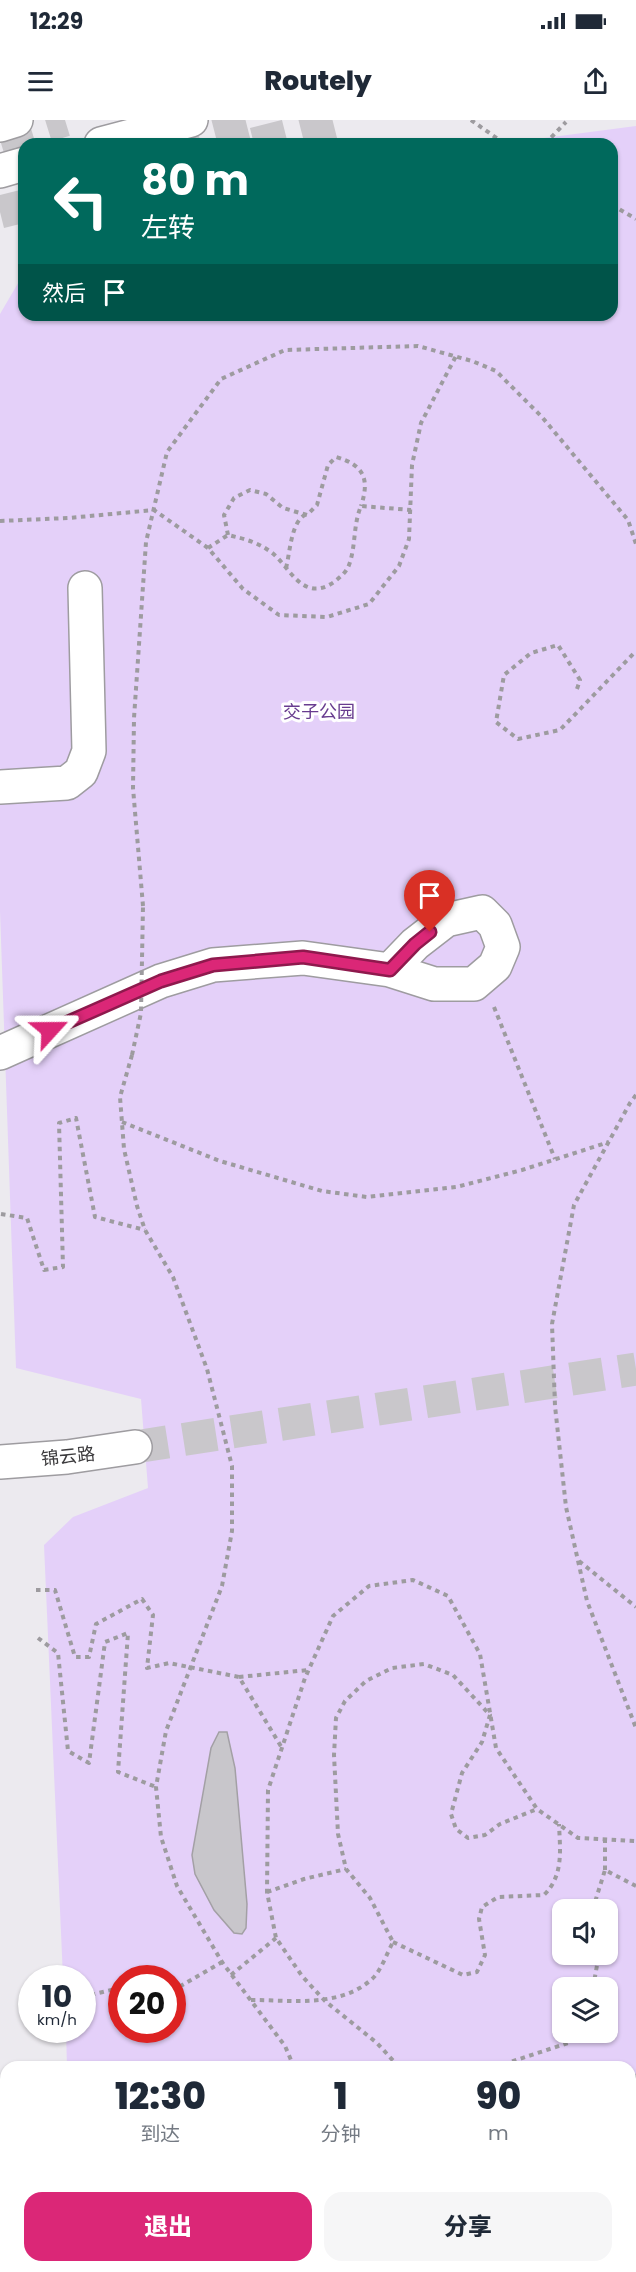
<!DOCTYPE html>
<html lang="zh">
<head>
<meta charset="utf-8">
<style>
	:root { --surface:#fff; --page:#f6f6f7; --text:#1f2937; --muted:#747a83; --accent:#db2777 }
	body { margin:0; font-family:Poppins,"Noto Sans SC",sans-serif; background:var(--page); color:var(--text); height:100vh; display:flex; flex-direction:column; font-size:22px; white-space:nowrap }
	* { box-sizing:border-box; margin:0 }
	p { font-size:20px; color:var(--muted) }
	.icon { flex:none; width:33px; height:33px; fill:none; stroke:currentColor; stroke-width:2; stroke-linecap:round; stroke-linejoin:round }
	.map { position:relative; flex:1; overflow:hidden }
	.panel { position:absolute; left:0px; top:1941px; width:636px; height:212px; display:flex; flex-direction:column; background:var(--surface); border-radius:18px 18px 0 0; box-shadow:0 2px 4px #0004 }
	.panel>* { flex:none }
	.banner { position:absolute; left:18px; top:18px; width:600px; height:183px; border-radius:18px; box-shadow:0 2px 4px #0004; background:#00695c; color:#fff; overflow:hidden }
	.controls { position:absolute; left:552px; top:1779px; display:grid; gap:12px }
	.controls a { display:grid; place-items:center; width:66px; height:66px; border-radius:12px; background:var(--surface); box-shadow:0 2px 4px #0004; font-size:30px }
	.speed { position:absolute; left:18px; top:1845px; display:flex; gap:12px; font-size:30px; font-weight:700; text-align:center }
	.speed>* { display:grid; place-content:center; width:78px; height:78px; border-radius:50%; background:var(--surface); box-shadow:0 2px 4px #0004; line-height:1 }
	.speed small { font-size:15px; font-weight:400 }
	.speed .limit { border:9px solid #d22; background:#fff; color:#111 }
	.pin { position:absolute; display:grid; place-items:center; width:51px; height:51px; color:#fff; margin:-62px -26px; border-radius:50% 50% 50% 0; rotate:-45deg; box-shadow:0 0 6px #0007 }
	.pin .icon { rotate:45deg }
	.me { position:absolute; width:66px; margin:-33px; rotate:66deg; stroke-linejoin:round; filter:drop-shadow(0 0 4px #0008) }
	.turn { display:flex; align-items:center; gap:21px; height:126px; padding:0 24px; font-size:27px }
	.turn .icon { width:78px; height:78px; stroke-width:2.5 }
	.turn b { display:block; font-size:42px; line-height:51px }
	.then { display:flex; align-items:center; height:57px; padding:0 24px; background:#0003; gap:12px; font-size:22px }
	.eta { display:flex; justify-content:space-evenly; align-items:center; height:102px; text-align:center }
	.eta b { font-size:36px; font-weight:800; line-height:42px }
	.button { display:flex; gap:12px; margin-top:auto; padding:12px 24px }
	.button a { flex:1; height:69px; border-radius:18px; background:var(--accent); color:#fff; font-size:24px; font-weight:800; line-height:69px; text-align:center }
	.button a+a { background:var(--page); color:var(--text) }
	.status { display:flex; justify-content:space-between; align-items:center; height:42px; padding:0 30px; background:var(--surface); direction:ltr }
	.status svg { height:16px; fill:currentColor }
	header { display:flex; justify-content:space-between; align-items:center; height:78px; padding:0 24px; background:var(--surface); font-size:27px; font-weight:800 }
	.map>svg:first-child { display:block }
</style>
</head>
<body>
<div class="status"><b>12:29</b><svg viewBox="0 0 49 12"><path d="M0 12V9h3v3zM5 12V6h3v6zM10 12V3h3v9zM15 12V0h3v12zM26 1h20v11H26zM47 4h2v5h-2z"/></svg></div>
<header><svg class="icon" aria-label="menu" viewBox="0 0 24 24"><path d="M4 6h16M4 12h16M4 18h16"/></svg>Routely<svg class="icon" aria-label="share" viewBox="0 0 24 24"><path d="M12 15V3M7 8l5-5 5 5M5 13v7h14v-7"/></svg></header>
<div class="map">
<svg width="636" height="2152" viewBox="0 0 636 2152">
	<rect width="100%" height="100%" fill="#eceaef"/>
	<!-- green -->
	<path fill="#e4d0f9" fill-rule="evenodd" d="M636,6V2152H228L250,2146H630V1947H67L66,1910H82V1858H63L44,1425L73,1397L148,1368L141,1279L16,1248L0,791V194L24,153V195H612V24H498ZM562,1790H608V1834H562ZM122,1858H172V1910H122ZM562,1868H608V1912H562Z"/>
	<!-- building -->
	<polygon fill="#c8c6cb" stroke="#a3a0a5" stroke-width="1.5" points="219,1612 227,1612 235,1648 247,1784 246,1808 242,1814 234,1813 214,1790 195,1754 192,1735 211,1628"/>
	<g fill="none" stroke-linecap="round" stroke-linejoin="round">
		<!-- minor-tunnel -->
		<g stroke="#c9c7cb" stroke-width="33" stroke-dasharray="33 16" stroke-linecap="butt">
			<polyline points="135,1327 636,1249"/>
			<polyline points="630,2086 636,2086"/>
		</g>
		<!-- highway-tunnel -->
		<g stroke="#c9c7cb" stroke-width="33" stroke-dasharray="33 16" stroke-linecap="butt">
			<polyline points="0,20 65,0"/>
			<polyline points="167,24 261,0"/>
			<polyline points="254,24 349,0"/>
			<polyline points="0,92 24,86"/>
		</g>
		<!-- minor casing -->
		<g stroke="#9e9ca0" stroke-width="36">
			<g id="minor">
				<polyline points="0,667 67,663 81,652 89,631 85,468"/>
				<polyline points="0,933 161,861 213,845 303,838 390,850 434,864 474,864 495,846 503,827 495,805 482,792 446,800 415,824 390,850"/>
				<polyline points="0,1342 67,1337 135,1327"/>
				<polyline points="0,2101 2,2152"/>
			</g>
		</g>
		<!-- major casing -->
		<g stroke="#9e9ca0" stroke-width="36">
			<g id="major">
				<polyline points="0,5 16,0"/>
				<polyline points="101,24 191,0"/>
				<polyline points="0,51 24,44"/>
			</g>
		</g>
		<!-- path -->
		<g stroke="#9d9b9f" stroke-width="4" stroke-dasharray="4.5 4.5" stroke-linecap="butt">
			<polyline points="471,0 505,24"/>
			<polyline points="545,24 566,2"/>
			<polyline points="612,85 636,99"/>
			<polyline points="0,401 68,398 154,390 208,428 243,469 279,495 327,497 369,484 399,446 409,419 412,345 421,303 456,236"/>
			<path d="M228,415L224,395L234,378L250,370L266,374L283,388L307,395L317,385L328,345L336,337C364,345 370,359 361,386"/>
			<path d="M208,428L228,415C245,419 257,422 271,432C289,445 302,484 334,462C340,457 346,453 349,445C356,426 353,405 361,386L411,390"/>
			<path d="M286,448C290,433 291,402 305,395"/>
			<polyline points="577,569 580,560 558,525 531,533 504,555 496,602 518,619 560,610 636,531"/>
			<polyline points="143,786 133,668 134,598 146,422 167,332 221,259 285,230 418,226 472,241 496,251 542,297 628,400 636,424"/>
			<polyline points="494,887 555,1039"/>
			<polyline points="132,935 120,977 124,1029 137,1086 145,1110 173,1157 207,1249 232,1346 232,1411 222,1466 166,1611 156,1667 161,1717 177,1766 222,1842 285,1926 294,1947"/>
			<polyline points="636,975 630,983 574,1085 552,1204 555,1286 566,1387 587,1481 636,1608"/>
			<polyline points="122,1002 220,1041 322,1071 367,1077 456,1067 522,1050 609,1022"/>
			<polyline points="1,1094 27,1098 44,1150 63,1147 59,1003 76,998 95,1097 145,1110"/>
			<polyline points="579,1441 636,1487"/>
			<polyline points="36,1470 55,1470 75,1537 89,1537 96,1504 142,1479 153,1495 147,1548 169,1543 239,1557 282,1628"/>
			<polyline points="38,1518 58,1533 68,1631 89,1643 105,1522 128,1513 118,1652 156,1667"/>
			<polyline points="239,1557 308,1550"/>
			<polyline points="605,1750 605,1719"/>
			<polyline points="267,1772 304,1759 346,1749"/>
			<polyline points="595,1790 595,1782 605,1750 636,1766"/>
			<path d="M393,1822L463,1855L477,1852L485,1835L479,1799L482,1787L498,1777L544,1775C564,1755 560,1730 559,1704"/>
			<polyline points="231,1855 276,1818"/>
			<polyline points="593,1868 599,1834"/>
			<polyline points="172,1871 222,1842"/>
			<polyline points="82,1877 115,1869 122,1869"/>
			<path d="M251,1880C291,1880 340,1888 372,1859C381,1851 387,1833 393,1822L370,1778L346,1749L338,1714L334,1635L336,1598L345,1581L366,1561L392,1548L424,1544L453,1555L490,1595L482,1622L462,1653L451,1694L456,1709L468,1718L485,1715L500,1704L537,1689"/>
			<polyline points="399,1947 377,1923 325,1881 302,1856 276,1818 267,1772 268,1670 305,1558 333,1496 369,1466 413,1460 448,1476 480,1534 496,1628 537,1689 578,1718 636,1721"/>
			<polyline points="495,1947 568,1923 574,1912"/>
			<polyline points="630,1966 636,1953"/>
			<polyline points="330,2146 330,2152"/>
			<polyline points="620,2146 621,2152"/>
		</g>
		<!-- minor -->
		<use href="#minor" stroke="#fff" stroke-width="33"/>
		<!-- major -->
		<use href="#major" stroke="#fff" stroke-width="33"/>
		<!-- path-bridge -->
		<polyline stroke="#9d9b9f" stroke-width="4" stroke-dasharray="4.5 4.5" stroke-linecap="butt" points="132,935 141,893 143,786"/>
	</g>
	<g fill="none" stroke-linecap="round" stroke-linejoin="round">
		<!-- route casing -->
		<g stroke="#8e194d" stroke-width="15">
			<polyline id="route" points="50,910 161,861 213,845 303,837 390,850 415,824 430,812"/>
		</g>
		<!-- route -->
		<use href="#route" stroke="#db2777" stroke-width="10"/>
	</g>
	<g text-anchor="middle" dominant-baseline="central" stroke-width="6" stroke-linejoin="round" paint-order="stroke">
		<!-- park labels -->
		<g font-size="18" fill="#683c8f" stroke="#fff">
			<text x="319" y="591">交子公园</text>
		</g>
		<!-- street labels -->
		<g font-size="18" fill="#3c3b3d" stroke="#fff">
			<text transform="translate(68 1336) rotate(-6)">锦云路</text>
		</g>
	</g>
</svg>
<div class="controls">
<a><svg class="icon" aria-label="sound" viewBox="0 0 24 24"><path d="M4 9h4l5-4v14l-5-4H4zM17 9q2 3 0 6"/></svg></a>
<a><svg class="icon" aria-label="layers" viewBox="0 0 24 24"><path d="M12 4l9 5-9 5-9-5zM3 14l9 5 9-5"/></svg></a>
</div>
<div class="speed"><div>10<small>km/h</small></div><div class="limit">20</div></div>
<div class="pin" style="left:430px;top:812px;background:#d93025"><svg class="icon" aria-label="arrive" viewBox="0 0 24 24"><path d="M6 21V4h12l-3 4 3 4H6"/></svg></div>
<svg class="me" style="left:50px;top:910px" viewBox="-20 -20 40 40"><path d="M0-17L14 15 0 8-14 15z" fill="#db2777" stroke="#fff" stroke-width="4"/></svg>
<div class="banner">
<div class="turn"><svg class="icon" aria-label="left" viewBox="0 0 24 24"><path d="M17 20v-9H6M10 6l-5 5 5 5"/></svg><div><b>80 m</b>左转</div></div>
<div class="then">然后<svg class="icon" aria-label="arrive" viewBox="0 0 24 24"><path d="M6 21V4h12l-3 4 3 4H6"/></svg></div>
</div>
<section class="panel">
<div class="eta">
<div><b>12:30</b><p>到达</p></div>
<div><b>1</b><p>分钟</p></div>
<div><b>90</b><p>m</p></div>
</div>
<div class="button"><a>退出</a><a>分享</a></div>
</section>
</div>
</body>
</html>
